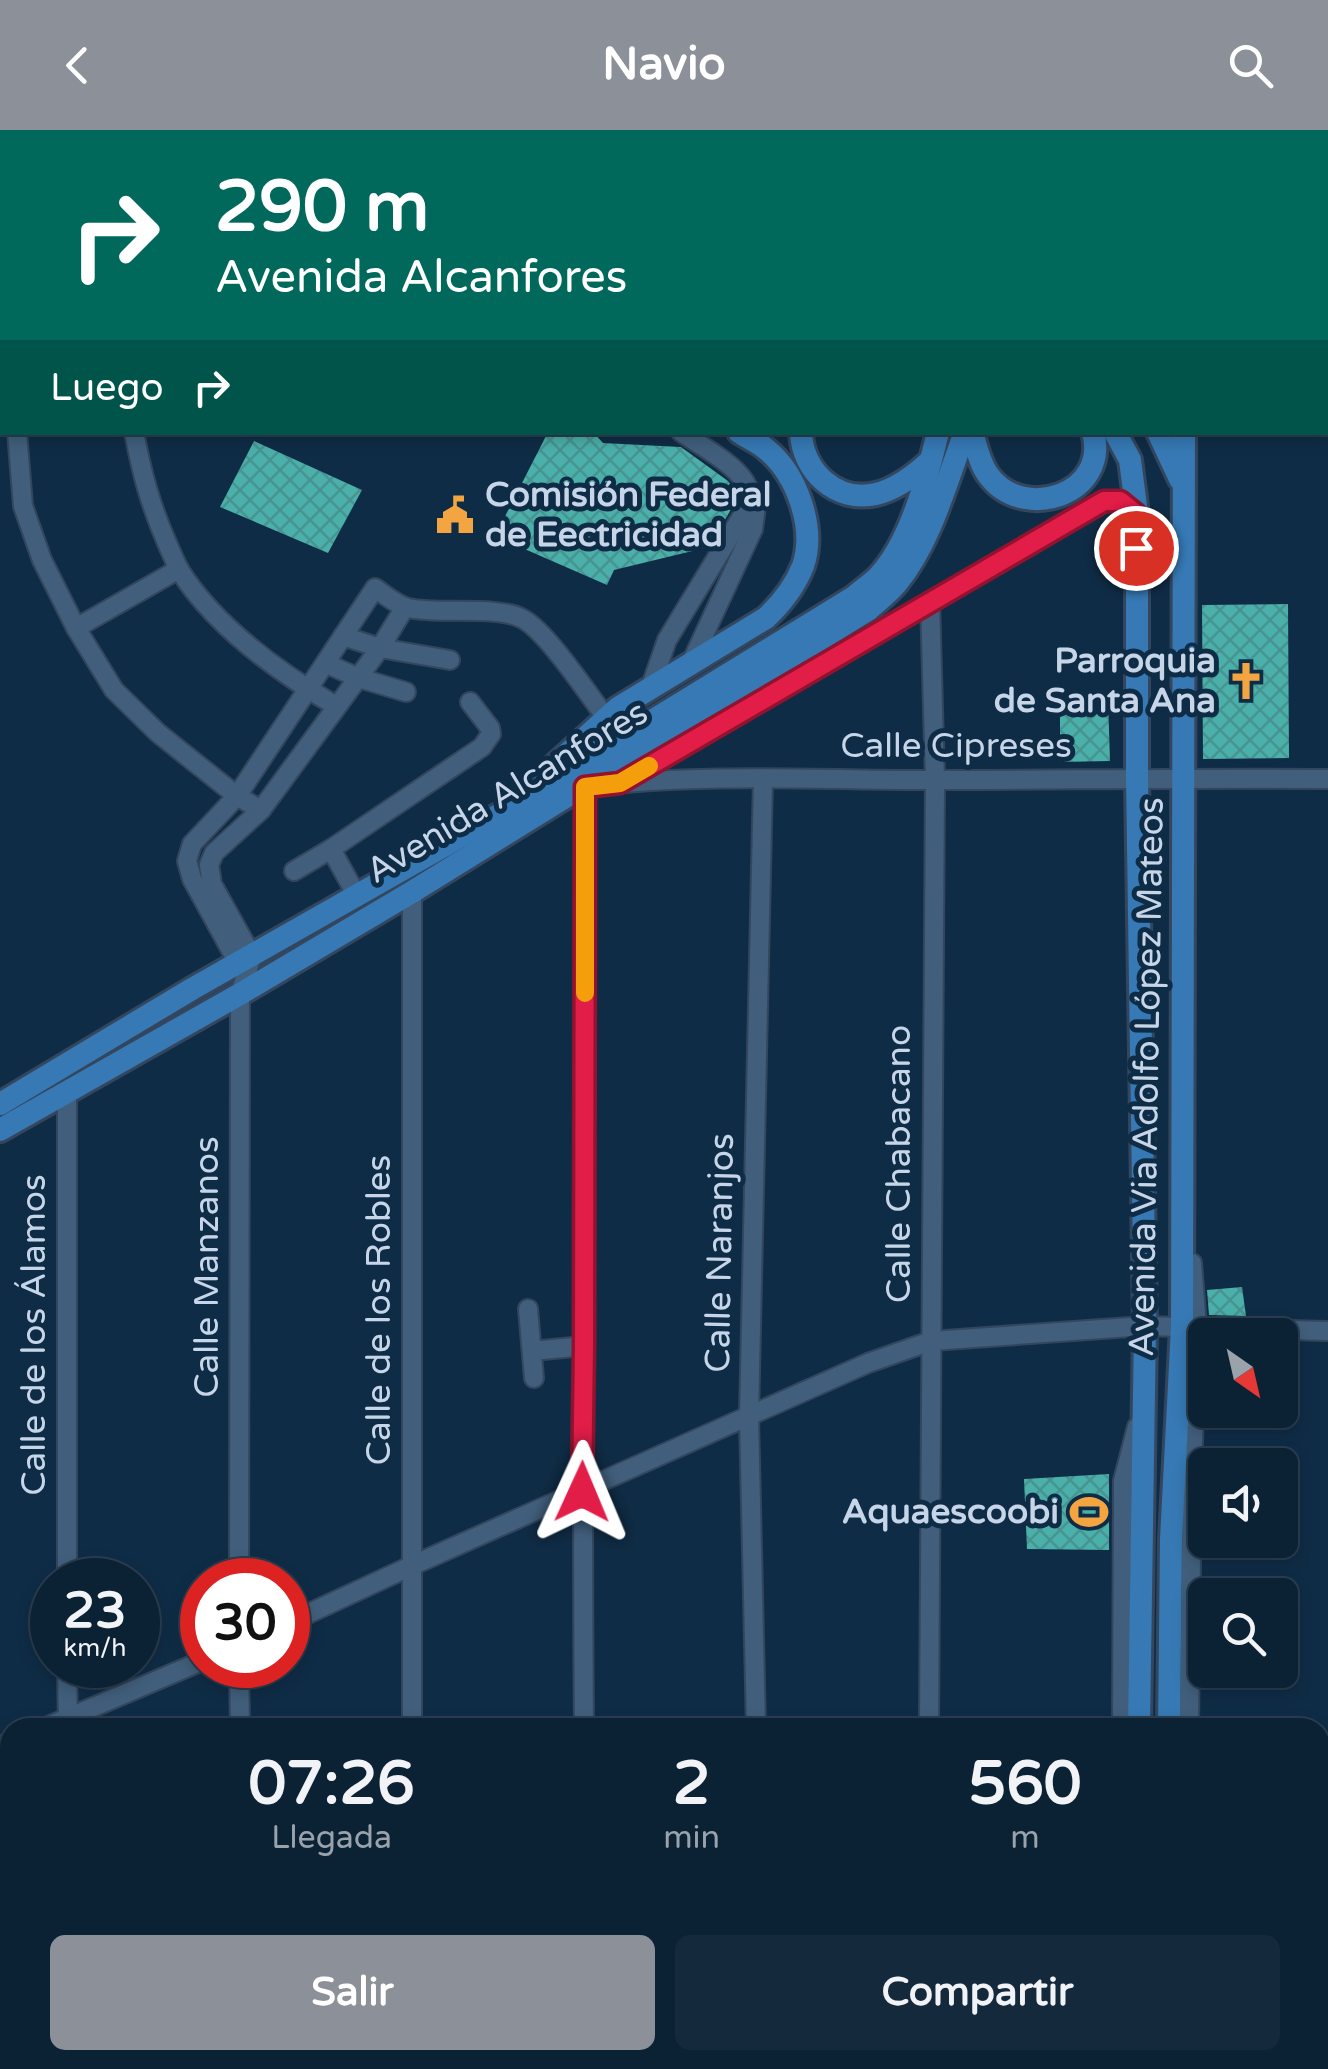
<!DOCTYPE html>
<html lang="es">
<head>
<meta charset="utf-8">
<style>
	:root { --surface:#0b2134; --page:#14293c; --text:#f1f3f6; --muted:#9aa3ac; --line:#2b3e4f; --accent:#8c9099 }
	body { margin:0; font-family:"Varela Round",sans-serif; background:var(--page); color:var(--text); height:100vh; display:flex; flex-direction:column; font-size:38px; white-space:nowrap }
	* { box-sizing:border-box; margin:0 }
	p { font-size:32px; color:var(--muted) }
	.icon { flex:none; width:55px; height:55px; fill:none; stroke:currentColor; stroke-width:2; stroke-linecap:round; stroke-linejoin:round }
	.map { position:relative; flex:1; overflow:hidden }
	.details { position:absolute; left:0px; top:1588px; width:1330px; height:352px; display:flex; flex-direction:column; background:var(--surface); border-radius:30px 30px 0 0; box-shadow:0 5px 15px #0003,0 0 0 2px var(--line) }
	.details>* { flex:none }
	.hud { position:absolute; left:0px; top:0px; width:1330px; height:305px; box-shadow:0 5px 15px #0003,0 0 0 2px var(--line); background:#00695c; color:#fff; overflow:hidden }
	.needle { width:65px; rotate:146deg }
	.controls { position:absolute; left:1188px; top:1188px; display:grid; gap:20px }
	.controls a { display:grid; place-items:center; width:110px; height:110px; border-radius:15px; background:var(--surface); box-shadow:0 5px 15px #0003,0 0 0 2px var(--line); font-size:50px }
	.speed { position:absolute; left:30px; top:1428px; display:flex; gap:20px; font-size:50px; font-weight:700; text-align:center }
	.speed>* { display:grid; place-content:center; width:130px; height:130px; border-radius:50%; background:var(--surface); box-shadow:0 5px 15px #0003,0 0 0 2px var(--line); line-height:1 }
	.speed small { font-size:25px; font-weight:400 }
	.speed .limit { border:15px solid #d22; background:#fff; color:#111 }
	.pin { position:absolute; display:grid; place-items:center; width:85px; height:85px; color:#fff; margin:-42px; border:5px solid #fff; border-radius:50%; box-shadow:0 2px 10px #0007 }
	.me { position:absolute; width:110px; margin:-55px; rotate:1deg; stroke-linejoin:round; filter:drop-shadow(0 0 8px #0008) }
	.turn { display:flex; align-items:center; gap:35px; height:210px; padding:0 50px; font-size:45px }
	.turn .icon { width:130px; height:130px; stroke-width:2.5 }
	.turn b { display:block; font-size:70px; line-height:85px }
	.then { display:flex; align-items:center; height:95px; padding:0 50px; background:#0003; gap:20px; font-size:38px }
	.eta { display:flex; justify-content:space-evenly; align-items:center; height:170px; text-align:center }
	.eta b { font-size:60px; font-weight:700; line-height:70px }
	.primary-button { display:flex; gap:20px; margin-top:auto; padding:20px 50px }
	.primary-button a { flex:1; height:115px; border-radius:15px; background:var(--accent); color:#fff; font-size:40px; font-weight:700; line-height:115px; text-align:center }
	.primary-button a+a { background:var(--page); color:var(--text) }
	header { display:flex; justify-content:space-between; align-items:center; height:130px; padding:0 50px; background:var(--accent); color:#fff; font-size:45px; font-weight:700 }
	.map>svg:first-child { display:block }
</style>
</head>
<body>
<header><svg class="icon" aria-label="back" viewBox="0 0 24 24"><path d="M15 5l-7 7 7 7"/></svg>Navio<svg class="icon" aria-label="search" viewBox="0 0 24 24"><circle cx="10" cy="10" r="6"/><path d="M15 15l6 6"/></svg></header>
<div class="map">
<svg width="1328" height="1939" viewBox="0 0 1328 1939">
	<defs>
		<pattern id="park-tufts" width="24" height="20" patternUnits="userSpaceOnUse" patternTransform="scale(2.5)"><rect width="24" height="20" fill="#5f3c0b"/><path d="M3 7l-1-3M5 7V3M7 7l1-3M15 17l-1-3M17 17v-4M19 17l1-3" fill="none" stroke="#74572f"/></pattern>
		<pattern id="building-cross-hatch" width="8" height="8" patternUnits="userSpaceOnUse" patternTransform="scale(2.5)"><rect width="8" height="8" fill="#4bb0aa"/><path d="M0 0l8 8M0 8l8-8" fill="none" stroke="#479491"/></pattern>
	</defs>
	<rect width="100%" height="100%" fill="#0f2c46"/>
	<!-- park -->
	<polygon fill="url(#park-tufts)" points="0,0 867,0 863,2 2,2 2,56 0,55"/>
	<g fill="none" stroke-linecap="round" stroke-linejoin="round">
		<!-- river -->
		<g stroke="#0e1506" stroke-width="30">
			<polyline points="0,1890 10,1898"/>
			<polyline points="41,1930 46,1939"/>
			<polyline points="248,1939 254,1930"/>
		</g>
	</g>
	<!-- building -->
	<g fill="url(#building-cross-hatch)">
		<polygon points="548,302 593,302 603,313 681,317 728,351 736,362 733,376 709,417 614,440 607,455 495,406"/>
		<polygon points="254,311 362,360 328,423 220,377"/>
		<polygon points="1288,474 1289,628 1203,629 1202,475"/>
		<polygon points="1060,566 1108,568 1110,631 1060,632"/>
		<polygon points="1242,1157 1246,1186 1209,1185 1207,1160"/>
		<polygon points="1109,1344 1109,1420 1027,1419 1024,1349"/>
	</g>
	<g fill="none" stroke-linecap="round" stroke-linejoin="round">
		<!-- minor casing -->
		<g stroke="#33465d" stroke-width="22">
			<g id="minor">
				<polyline points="1328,139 1328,140"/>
				<polyline points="1328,164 1328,163"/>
				<polyline points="0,194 2,195"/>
				<polyline points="0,242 2,244"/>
				<polyline points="17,302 23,376 42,430 76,498 114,560 158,603 237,666 261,680"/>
				<path d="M134,302C142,344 150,374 167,413C171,422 175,432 180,441C215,496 280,543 336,576"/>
				<polyline points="76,498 179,439"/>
				<polyline points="343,506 380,518 450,530"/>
				<polyline points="327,534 359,548 406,562"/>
				<polyline points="690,535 753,399 757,369"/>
				<path d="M650,559L667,510L744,383C746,375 749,367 748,359C742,337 699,315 681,302"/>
				<polyline points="624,650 1103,371 1120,371 1137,384"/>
				<polyline points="294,741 331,719"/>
				<polyline points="357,766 331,719 482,617 491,604 490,598 470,572"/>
				<path d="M238,833L192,749L187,731L192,714L237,666L375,458C385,465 397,475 408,478C440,485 498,475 523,489C547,502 588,564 607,589"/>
				<polyline points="67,961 67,1450"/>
				<polyline points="528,1179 534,1248"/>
				<polyline points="532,1221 584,1216"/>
				<polyline points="239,1450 240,864 252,826 212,754 209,735 214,723 261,680 380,518 405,477"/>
				<polyline points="288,1493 411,1436 868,1233 931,1211 1145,1196 1328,1201"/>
				<polyline points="67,1535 68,1597"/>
				<polyline points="239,1535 240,1598"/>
				<polyline points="44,1598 202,1531"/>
				<polyline points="412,1598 412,762"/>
				<path d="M584,1598C581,1284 585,971 585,657C692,644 803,649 911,650C1050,650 1189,648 1328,649"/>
				<polyline points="756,1598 749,1287 763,649"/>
				<polyline points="929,1598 935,650 930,471"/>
				<polyline points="1122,1598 1123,1351 1137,1297"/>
				<polyline points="1189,1598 1192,1339 1197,1197 1192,1133"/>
				<polyline points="0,1616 10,1612"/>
				<polyline points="0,1834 10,1833"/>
				<polyline points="1320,1834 1328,1832"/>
				<polyline points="442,1930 450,1939"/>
				<polyline points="608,1930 616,1939"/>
				<polyline points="776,1930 784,1939"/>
				<polyline points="131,1939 144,1937 155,1930"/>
				<polyline points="1120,1939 1120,1930"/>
				<polyline points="1186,1939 1186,1930"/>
			</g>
		</g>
		<!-- major casing -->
		<g stroke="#33465d" stroke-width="28">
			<g id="major">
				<polyline points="1169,0 1169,2"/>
				<polyline points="1196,0 1196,2"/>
				<polyline points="885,2 889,0"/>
				<polyline points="1017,2 1018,0"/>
				<polyline points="1044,2 1046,0"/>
				<polyline points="0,74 2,76"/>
				<polyline points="0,131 2,133"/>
				<path d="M801,302C802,341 836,373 876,364C897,359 915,345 930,331"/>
				<path d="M972,302C976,316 980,335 989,346C1023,392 1110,365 1093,302"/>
				<polyline points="1115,302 1130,330 1137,384 1137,647 1145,1196 1139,1598"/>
				<polyline points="1158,302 1180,349"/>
				<path d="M545,644L618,578L766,488C782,473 795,456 803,436C816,398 797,344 766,319C758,312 748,308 739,302"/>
				<path d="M0,974L192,859L502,683L854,467C862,460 871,454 878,447C911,412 927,348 938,302"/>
				<path d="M0,1000L240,864L412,762L868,480C878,471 889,463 897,453C931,411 946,353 965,302"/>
				<polyline points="1169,1598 1171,1409 1182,1197 1184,302"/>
				<polyline points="999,1930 1006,1939"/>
				<polyline points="336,1939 351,1930"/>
				<polyline points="1134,1939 1134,1930"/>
				<polyline points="1166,1939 1166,1930"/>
			</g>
		</g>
		<!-- path -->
		<g stroke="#4e677e" stroke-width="2.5" stroke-dasharray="10 5" stroke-linecap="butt">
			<polyline points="391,0 393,2"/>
			<polyline points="621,2 627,0"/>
			<polyline points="801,2 803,0"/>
			<polyline points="0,11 2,13"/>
		</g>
		<!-- minor -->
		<use href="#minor" stroke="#415f7c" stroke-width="18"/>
		<!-- major -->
		<use href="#major" stroke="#3679b4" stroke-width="22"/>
	</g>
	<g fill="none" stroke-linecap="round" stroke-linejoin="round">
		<!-- route casing -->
		<g stroke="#92132f" stroke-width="25">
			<polyline id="route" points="582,1362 584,1216 585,657 620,653 1104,371 1120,371 1136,384 1136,418"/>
		</g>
		<!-- route -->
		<use href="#route" stroke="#e11d48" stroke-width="18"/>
		<!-- slow -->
		<polyline stroke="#f59e0b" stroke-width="18" points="585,863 585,657 620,653 649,636"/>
	</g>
	<!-- icons -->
	<defs>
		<g id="civic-bare" transform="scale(3)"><path d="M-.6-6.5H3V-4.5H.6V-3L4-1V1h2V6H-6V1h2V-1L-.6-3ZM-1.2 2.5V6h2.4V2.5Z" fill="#f2a541" stroke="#0f2c46" stroke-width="2.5" paint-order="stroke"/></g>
		<g id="church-bare" transform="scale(3)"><path d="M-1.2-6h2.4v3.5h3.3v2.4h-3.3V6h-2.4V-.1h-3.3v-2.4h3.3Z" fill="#f2a541" stroke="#0f2c46" stroke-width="2.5" paint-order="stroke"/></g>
		<g id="stadium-bare" transform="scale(3)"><path d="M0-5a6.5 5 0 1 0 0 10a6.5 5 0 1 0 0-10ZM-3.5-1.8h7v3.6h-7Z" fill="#f2a541" stroke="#0f2c46" stroke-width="2.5" paint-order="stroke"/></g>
	</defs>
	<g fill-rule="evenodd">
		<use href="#civic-bare" x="455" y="385"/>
		<use href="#church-bare" x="1246" y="551"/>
		<use href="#stadium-bare" x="1089" y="1382"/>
	</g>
	<g text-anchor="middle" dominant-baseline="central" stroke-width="10" stroke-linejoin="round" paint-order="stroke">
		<!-- poi labels -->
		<g font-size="35" font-weight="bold" fill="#c6d6e8" stroke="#0f2c46" text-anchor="end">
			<text x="485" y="365" text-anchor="start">Comisión Federal<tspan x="485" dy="40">de Eectricidad</tspan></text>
			<text x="1216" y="531">Parroquia<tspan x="1216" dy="40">de Santa Ana</tspan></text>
			<text x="1059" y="1382">Aquaescoobi</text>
		</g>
		<!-- street labels -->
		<g font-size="35" fill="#c6d6e8" stroke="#0f2c46">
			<text x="956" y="616">Calle Cipreses</text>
			<text transform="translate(507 662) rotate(-31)">Avenida Alcanfores</text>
			<text transform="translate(1147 947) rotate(-89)">Avenida Via Adolfo López Mateos</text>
			<text transform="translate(899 1034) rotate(-90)">Calle Chabacano</text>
			<text transform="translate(720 1123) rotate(-89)">Calle Naranjos</text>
			<text transform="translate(207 1137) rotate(-90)">Calle Manzanos</text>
			<text transform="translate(379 1180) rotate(-90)">Calle de los Robles</text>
			<text transform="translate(34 1205) rotate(-90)">Calle de los Álamos</text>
		</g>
	</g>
</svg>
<div class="controls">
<a><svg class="needle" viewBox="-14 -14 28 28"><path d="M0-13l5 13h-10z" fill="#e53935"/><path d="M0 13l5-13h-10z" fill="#9aa3ac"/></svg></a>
<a><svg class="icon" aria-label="sound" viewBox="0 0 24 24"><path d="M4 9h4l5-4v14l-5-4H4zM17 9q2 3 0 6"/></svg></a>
<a><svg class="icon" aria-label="search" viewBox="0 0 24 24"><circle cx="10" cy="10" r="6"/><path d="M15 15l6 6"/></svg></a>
</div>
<div class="speed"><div>23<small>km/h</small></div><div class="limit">30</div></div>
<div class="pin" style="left:1136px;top:418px;background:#d93025"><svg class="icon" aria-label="arrive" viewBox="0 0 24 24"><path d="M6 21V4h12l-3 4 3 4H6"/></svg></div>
<svg class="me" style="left:582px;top:1362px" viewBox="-20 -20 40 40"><path d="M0-17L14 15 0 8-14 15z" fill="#e11d48" stroke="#fff" stroke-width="4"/></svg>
<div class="hud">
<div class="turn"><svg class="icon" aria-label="right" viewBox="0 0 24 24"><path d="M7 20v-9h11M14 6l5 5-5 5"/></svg><div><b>290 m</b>Avenida Alcanfores</div></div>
<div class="then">Luego<svg class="icon" aria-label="right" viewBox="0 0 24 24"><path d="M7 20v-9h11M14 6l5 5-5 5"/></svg></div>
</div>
<section class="details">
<div class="eta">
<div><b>07:26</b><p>Llegada</p></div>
<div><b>2</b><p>min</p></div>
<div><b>560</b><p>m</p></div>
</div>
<div class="primary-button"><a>Salir</a><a>Compartir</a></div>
</section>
</div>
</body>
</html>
